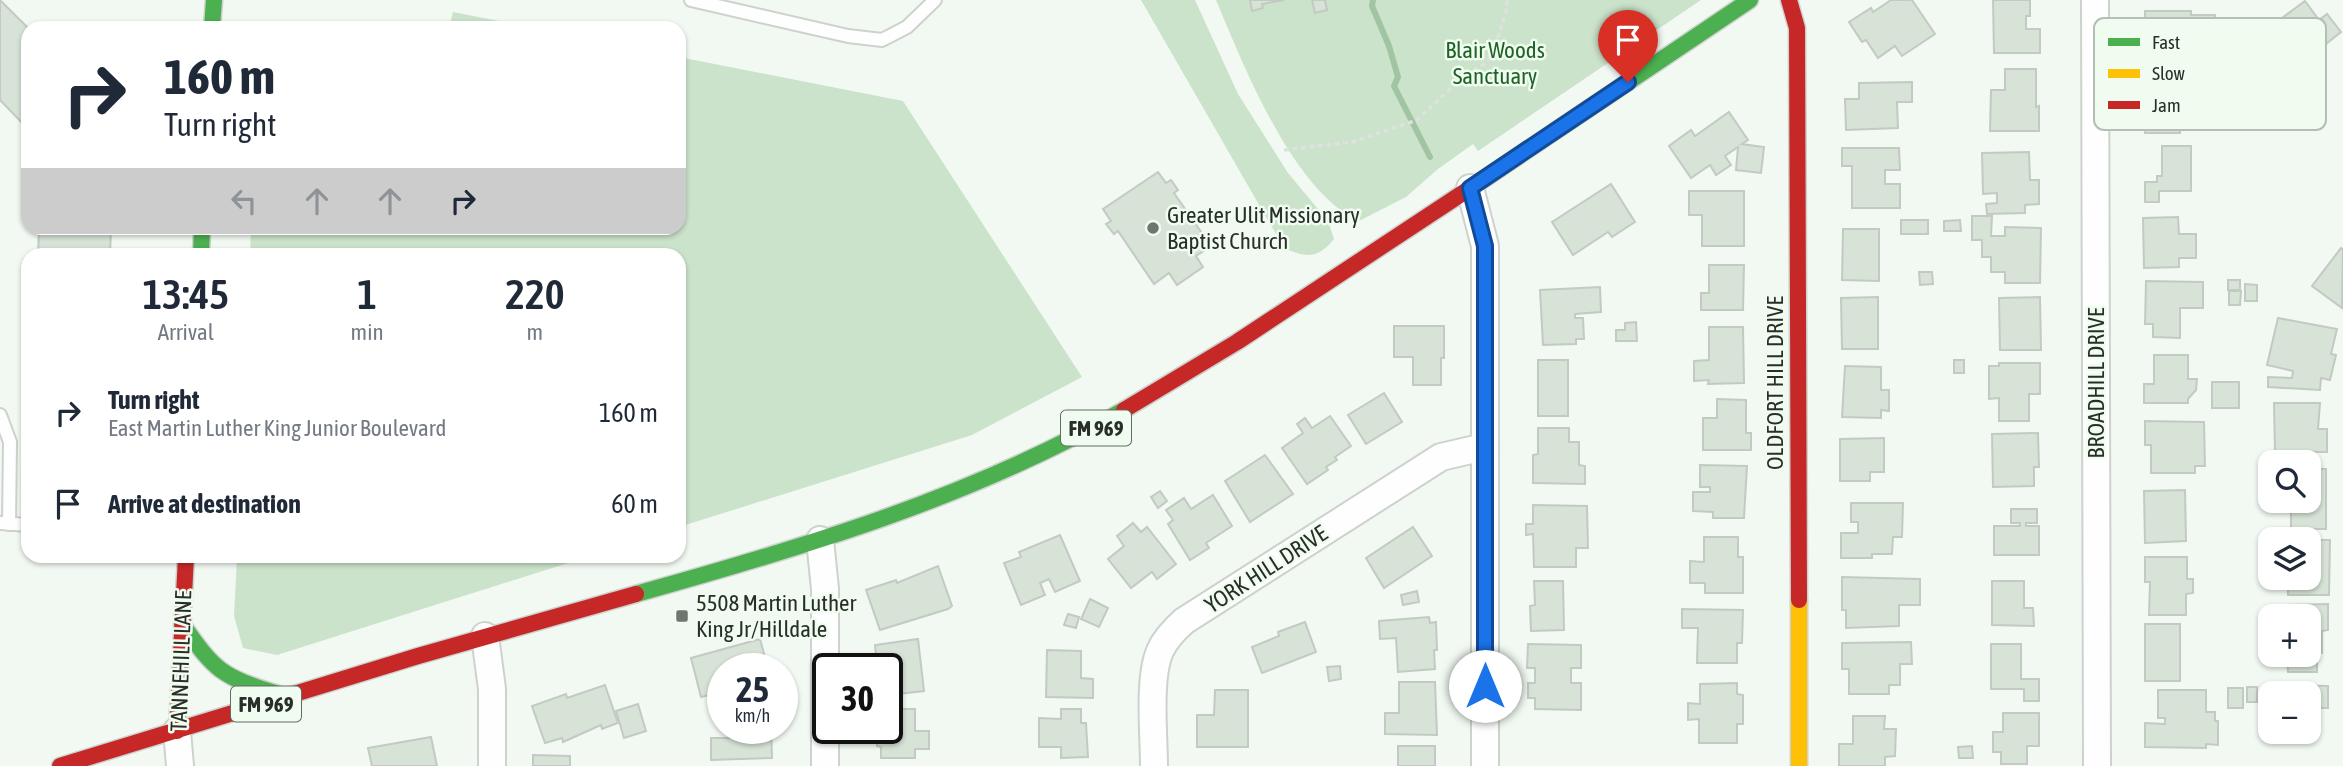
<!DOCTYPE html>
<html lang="en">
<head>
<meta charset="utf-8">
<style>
	:root { --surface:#fff; --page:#f6f6f7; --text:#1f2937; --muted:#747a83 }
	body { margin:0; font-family:"Asap Condensed",sans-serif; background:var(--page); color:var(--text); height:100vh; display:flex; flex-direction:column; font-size:26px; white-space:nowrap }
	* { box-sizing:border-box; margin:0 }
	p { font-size:23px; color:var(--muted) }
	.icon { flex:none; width:38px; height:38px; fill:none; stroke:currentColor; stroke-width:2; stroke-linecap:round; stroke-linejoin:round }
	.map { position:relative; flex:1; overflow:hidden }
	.panel { position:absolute; left:21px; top:248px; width:665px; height:315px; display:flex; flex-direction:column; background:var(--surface); border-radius:21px; box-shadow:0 2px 5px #0004 }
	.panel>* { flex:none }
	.banner { position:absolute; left:21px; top:21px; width:665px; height:214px; border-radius:21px; box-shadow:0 2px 5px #0004; background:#fff; color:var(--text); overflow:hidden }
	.fabs { position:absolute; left:2258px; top:450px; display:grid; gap:14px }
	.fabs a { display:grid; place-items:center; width:63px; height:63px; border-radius:14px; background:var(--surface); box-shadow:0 2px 5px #0004; font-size:35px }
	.speed { position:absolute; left:707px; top:653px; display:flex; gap:14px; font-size:35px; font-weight:700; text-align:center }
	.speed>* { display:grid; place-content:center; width:91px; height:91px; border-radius:50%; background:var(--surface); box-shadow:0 2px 5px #0004; line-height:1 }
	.speed small { font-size:18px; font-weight:400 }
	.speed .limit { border:4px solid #111; border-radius:10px; background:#fff; color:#111 }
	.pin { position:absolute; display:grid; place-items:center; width:60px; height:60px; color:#fff; margin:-72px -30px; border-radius:50% 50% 50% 0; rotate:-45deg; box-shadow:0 0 7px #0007 }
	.pin .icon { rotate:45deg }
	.me { position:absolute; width:77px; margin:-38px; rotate:0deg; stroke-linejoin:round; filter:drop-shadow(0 0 5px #0008) }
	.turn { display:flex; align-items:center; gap:24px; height:147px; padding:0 28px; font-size:32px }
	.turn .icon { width:91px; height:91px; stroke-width:2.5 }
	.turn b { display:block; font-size:49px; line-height:60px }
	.lanes { display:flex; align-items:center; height:66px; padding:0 28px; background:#0003; justify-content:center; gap:35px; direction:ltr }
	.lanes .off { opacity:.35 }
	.eta { display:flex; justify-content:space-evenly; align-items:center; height:119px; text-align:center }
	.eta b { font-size:42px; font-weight:600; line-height:49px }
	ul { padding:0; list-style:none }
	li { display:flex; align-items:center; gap:21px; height:91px; padding:0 28px }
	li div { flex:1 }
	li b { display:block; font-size:26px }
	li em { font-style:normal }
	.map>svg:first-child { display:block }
</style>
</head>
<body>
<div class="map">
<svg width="2343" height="766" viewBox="0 0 2343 766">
	<rect width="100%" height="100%" fill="#f2f9f2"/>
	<!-- green -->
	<g fill="#cae3ca">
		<path d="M1141,0H1195L1238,94L1288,173L1328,221L1334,239C1318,259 1306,258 1284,248Z"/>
		<path d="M1216,0H1701L1478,151L1473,144L1438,169L1406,197L1359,221C1293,192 1243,64 1216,0Z"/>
		<polygon points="453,12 534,28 449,28"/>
		<polygon points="679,57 903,101 1082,377 972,435 679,527 679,256 250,255 251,228 679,228"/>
		<polygon points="237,557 237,556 587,557 277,655 243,648 234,616"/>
	</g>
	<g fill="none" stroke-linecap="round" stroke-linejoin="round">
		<!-- stream -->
		<polyline stroke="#a1c4a2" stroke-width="6" points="1373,0 1372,6 1389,46 1398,77 1394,86 1430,157"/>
	</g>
	<!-- building -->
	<g fill="#d6e3d6" stroke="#c3c9c3" stroke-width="2">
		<polygon points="0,0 28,28 28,129 0,100"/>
		<polygon points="1250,0 1284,0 1262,4 1263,8 1252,11"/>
		<polygon points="1312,0 1325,0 1327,10 1315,13"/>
		<polygon points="1891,0 1912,0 1935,34 1902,56 1895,46 1878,58 1866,40 1862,42 1849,22 1871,8 1873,12"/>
		<polygon points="1993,0 2030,0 2030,16 2026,16 2026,29 2040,29 2040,53 1994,53"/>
		<polygon points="2305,1 2319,20 2327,14 2341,32 2307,59 2278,21"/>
		<polygon points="2145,11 2191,11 2191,15 2215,15 2215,55 2203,55 2203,62 2151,63 2151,43 2145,43"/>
		<polygon points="2005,69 2036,69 2036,107 2039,106 2039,131 1990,131 1991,90 2005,90"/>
		<polygon points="2145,77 2179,77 2180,133 2145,133"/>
		<polygon points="1912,82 1912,102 1897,102 1898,128 1846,130 1845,99 1859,99 1859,83"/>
		<polygon points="1729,112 1748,140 1742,144 1764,147 1761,173 1736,170 1738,147 1725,156 1731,165 1716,175 1710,165 1691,178 1669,146 1691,130 1695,136"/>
		<polygon points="2162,146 2191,146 2191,191 2159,191 2159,202 2145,202 2145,182 2157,182 2157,176 2162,176"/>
		<polygon points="1842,148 1899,148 1900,170 1885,170 1885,184 1900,184 1900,208 1852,208 1852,166 1842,166"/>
		<polygon points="2029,152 2030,180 2039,180 2039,204 2025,205 2025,213 1987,214 1986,204 1997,203 1997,193 1983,194 1982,153"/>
		<polygon points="1158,172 1166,183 1171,180 1178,190 1174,193 1211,246 1196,256 1203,267 1177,285 1169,273 1154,284 1118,231 1114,234 1106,224 1111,221 1103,209"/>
		<polygon points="1611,184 1635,222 1612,237 1608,232 1573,255 1552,222"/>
		<polygon points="1689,191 1744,191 1744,246 1702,246 1702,215 1689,215"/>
		<polygon points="1972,216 1992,216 1991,236 2005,236 2005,227 2041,228 2040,283 2005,283 2005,272 1991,272 1991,257 1982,257 1982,240 1972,240"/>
		<polygon points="2178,217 2179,234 2196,234 2196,258 2179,258 2179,267 2144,268 2143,218"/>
		<rect x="1901" y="220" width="27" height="14"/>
		<polygon points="1960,220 1961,231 1944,231 1944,221"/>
		<polygon points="39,228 111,228 110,256 38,256"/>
		<polygon points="1843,229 1879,229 1879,281 1842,280"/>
		<polygon points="2341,248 2343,250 2342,308 2312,286"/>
		<polygon points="1709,265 1744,265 1743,310 1701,310 1701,293 1709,293"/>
		<polygon points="1919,272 1932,272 1933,284 1920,285"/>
		<rect x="2228" y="280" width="12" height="10"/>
		<polygon points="2146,281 2203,282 2203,308 2180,308 2180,338 2153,337 2153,324 2145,324"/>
		<polygon points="2245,284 2257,285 2257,301 2245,301"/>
		<polygon points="1600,287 1601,312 1575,314 1575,318 1583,318 1584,339 1576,339 1576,344 1543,345 1540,290"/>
		<polygon points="2229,291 2241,291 2240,305 2229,305"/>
		<polygon points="1878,297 1878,349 1842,349 1841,298"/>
		<polygon points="2040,297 2041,350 2000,350 1999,298"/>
		<polygon points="2278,318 2337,329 2331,354 2336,355 2330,380 2321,378 2320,390 2268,387 2268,377 2292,378 2293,371 2267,365"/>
		<polygon points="1636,322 1637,341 1616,341 1616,330 1625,330 1625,323"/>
		<polygon points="1394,326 1444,326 1444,358 1441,358 1441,385 1413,385 1413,357 1394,357"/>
		<polygon points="1709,327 1743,327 1744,383 1708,384 1709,380 1694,381 1694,361 1709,360"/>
		<polygon points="2154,355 2188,355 2188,379 2197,379 2196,390 2188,399 2188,403 2144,403 2144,384 2154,384"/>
		<rect x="1538" y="360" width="30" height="56"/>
		<rect x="1954" y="360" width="10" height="13"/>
		<polygon points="1999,363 2040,363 2040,394 2029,394 2029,421 1999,421 1999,398 1989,399 1989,366 1999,366"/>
		<polygon points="1845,366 1881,367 1881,390 1889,390 1889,411 1881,410 1881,418 1842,417"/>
		<rect x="2212" y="382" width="27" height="26"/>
		<polygon points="1384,393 1402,422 1366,444 1348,415"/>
		<polygon points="1717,399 1746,400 1746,433 1751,433 1751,450 1703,450 1703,418 1717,418"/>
		<polygon points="2274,403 2320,403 2318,429 2327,429 2327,452 2275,452"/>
		<polygon points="1330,416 1351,446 1335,457 1337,460 1326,467 1328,470 1307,484 1282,448 1303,433 1297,424 1305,418 1312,428"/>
		<polygon points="2145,421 2204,422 2205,466 2195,466 2195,473 2151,473 2151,445 2145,445"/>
		<polygon points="1538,428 1569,428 1569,442 1579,442 1579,465 1585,466 1585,484 1533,483 1533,455 1538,454"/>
		<polygon points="2038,433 2039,467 2034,467 2034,486 1993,487 1992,434"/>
		<polygon points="1884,438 1884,472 1870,472 1870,481 1840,481 1840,439"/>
		<polygon points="1265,455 1293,494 1250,522 1225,481"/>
		<polygon points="1700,465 1747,466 1744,518 1713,518 1713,512 1693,511 1693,492 1710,492 1710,487 1700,487"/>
		<polygon points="2308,469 2326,469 2326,529 2291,529 2291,500 2308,500"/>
		<polygon points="2185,490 2186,541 2145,543 2144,491"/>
		<polygon points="1160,491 1167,501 1158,508 1151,497"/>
		<polygon points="1213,495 1232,526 1206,543 1209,548 1190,560 1168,524 1173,520 1166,510 1184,498 1191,509"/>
		<polygon points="1851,503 1903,503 1902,537 1893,537 1892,554 1872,554 1872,558 1841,558 1841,533 1858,533 1858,522 1851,522"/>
		<polygon points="1533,505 1587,506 1588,548 1576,548 1576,567 1534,567 1533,534 1526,535 1526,524 1533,524"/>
		<polygon points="2011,509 2037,509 2037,523 2026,523 2026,526 2039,526 2039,555 1994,555 1994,526 2020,526 2020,523 2011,523"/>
		<polygon points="1133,523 1141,532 1147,527 1176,564 1157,579 1152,572 1131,588 1108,559 1124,546 1117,536"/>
		<polygon points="1413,527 1432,556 1384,588 1366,558"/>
		<polygon points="1060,535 1080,581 1055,592 1049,579 1040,583 1045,595 1021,605 1004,563 1021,557 1019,552"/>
		<polygon points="1704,537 1738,537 1738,557 1743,557 1743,593 1705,593 1705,583 1690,583 1690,561 1704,562"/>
		<polygon points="2308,540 2330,540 2329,595 2288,595 2288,578 2308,578"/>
		<polygon points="2145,557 2187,557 2187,579 2193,579 2193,593 2186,594 2186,615 2149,615 2150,582 2145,582"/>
		<polygon points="938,566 952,606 948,609 880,630 866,590 896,580 897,583"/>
		<polygon points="1842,577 1920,579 1920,605 1899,605 1899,626 1846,628 1846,610 1842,610"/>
		<polygon points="1534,581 1563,581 1564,630 1531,631 1530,606 1535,605"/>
		<polygon points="1992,581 2024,581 2024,608 2033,608 2034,626 1992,625"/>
		<polygon points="1417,591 1419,602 1403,605 1401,595"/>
		<polygon points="1090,599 1108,608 1099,627 1081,619"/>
		<polygon points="2328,604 2328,630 2322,631 2322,653 2317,653 2317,672 2288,672 2287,654 2308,654 2308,616 2287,616 2287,605"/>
		<polygon points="1682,609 1743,610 1742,643 1737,643 1737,663 1697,663 1698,628 1682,628"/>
		<polygon points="1068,614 1079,617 1076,628 1064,625"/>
		<polygon points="1429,617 1430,623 1436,622 1437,650 1434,650 1435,669 1398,672 1396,638 1380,639 1379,621"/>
		<polygon points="1305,622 1316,652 1262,673 1252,647 1279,636 1278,632"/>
		<rect x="2145" y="624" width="35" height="57"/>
		<polygon points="760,639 768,668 723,668 723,692 701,697 691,658"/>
		<polygon points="918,639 924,691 889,695 887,668 886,666 877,667 875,645"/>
		<polygon points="1911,642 1912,664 1900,664 1900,685 1889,685 1889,694 1849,694 1849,669 1842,669 1842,643"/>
		<polygon points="1528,644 1581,645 1581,668 1571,668 1571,683 1581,683 1581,710 1535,709 1535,698 1528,698 1528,683 1535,683 1535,668 1527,668"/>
		<polygon points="1991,644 2021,644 2021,679 2039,679 2039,701 2024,701 2024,689 1991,689"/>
		<polygon points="1047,650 1081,651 1081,678 1093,679 1093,698 1046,697"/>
		<polygon points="1340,666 1341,679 1329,681 1327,667"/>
		<polygon points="1399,682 1435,682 1437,735 1385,734 1385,713 1399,713"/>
		<polygon points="1737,683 1737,694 1743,695 1743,724 1737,724 1737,743 1699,743 1699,719 1688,720 1688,703 1700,704 1700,684"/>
		<polygon points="605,685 618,723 602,729 601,725 563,742 562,738 545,743 532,706 566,694 567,698"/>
		<polygon points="2276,685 2328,686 2328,708 2320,708 2320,717 2314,717 2314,737 2276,737 2276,732 2308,732 2308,693 2276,693"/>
		<rect x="2247" y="687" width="10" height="15"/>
		<rect x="2228" y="688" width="15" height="20"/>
		<polygon points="1215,690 1248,690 1248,747 1197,747 1197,715 1214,715"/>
		<polygon points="2158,690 2206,690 2206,712 2215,712 2215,721 2218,721 2218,745 2206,744 2206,748 2145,747 2145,723 2165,724 2165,718 2158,718"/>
		<polygon points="638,704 646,731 624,738 616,711"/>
		<polygon points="887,709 915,709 915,731 929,731 929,749 915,749 915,758 881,758 881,747 877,746 877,728 887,728"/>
		<polygon points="1061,709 1081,709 1081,723 1086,723 1088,757 1061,758 1061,747 1039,747 1039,718 1061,719"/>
		<polygon points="2003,713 2039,713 2039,746 2027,746 2027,764 2001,764 2001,752 1993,752 1993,732 2003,732"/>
		<polygon points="1853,716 1885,716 1884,729 1896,729 1895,756 1885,757 1885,766 1839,766 1839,744 1853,744"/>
		<polygon points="735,728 771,728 772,758 711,760 711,738 737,738"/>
		<polygon points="431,737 437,766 372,766 368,748"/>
		<rect x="1398" y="746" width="37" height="20"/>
		<polygon points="1972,746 1973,758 1959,758 1958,747"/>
		<polygon points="533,755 570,756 570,766 533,766"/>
	</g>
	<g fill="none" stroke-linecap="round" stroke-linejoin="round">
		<!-- lane casing -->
		<g stroke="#cdd2cd" stroke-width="16">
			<g id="lane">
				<polyline points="691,0 848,36 882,40 907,27 935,0"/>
				<polyline points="0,415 10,442 9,524"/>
				<polyline points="0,523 28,525"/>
			</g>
		</g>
		<!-- street casing -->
		<g stroke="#cdd2cd" stroke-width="30">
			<g id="street">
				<polyline points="2095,0 2097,766"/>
				<polyline points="1470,188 1485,246 1485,766"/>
				<polyline points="820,540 825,589 825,766"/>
				<polyline points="485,636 492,689 492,766"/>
				<polyline points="177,731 180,766"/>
				<path d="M1154,766C1154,735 1148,678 1160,651C1165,639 1174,630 1184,621L1441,457L1484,447"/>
			</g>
		</g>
		<!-- fast casing -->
		<g stroke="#cdd2cd" stroke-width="19">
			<g id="fast">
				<polyline points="212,28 214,0"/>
				<polyline points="1487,177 1750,0"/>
				<polyline points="201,256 202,228"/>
				<path d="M636,594C805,547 972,497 1124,410"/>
				<path d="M182,624C194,640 205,658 221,670C240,684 265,689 287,697"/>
			</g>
		</g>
		<!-- slow casing -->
		<g stroke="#cdd2cd" stroke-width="19">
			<polyline id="slow" points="1799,600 1799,766"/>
		</g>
		<!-- jam casing -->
		<g stroke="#cdd2cd" stroke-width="19">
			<g id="jam">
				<polyline points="1789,0 1797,28 1799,600"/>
				<polyline points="1124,410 1237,342 1487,177"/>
				<polyline points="177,731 186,556"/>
				<polyline points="60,766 418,656 636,594"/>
			</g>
		</g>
		<!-- path -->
		<polyline stroke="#dee1de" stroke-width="3.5" stroke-dasharray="5 3.5" stroke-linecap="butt" points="1284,150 1353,142 1417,120 1464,76 1483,65 1492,56 1506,12 1507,0"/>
		<!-- lane -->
		<use href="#lane" stroke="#fdfefd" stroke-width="12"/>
		<!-- street -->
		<use href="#street" stroke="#fdfefd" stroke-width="26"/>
		<!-- fast -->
		<use href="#fast" stroke="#4caf50" stroke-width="16"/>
		<!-- slow -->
		<use href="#slow" stroke="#ffc107" stroke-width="16"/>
		<!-- jam -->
		<use href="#jam" stroke="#c62828" stroke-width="16"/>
	</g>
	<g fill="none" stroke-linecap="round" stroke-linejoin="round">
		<!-- route casing -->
		<g stroke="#114b97" stroke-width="18">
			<polyline id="route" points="1485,686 1485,246 1470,188 1628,82"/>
		</g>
		<!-- route -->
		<use href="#route" stroke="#1a73e8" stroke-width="12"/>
	</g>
	<!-- markers -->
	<g fill="#6f756f" stroke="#effcef" stroke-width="2.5">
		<circle cx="1153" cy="228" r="7"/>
		<rect x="675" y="609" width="14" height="14" rx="3.5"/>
	</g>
	<g text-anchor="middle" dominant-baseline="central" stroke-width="5" stroke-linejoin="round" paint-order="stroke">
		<!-- shield labels -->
		<g fill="#effcef" stroke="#646c64" stroke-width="2">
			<rect x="1061" y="410.5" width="70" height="35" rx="5"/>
			<rect x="231" y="686.5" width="70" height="35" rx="5"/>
		</g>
		<g font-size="21" font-weight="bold" fill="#292e29">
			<text x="1096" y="428">FM 969</text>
			<text x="266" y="704">FM 969</text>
		</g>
		<!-- park labels -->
		<g font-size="23" fill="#206327" stroke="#effcef">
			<text x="1495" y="50">Blair Woods<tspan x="1495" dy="26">Sanctuary</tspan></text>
		</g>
		<!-- poi labels -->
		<g font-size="23" fill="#292e29" stroke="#effcef" text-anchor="start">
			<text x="1167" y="215">Greater Ulit Missionary<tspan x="1167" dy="26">Baptist Church</tspan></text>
			<text x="696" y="603">5508 Martin Luther<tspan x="696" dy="26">King Jr/Hilldale</tspan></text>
		</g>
		<!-- street labels -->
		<g font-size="23" fill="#292e29" stroke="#effcef">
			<text transform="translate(1775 383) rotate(-90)">OLDFORT HILL DRIVE</text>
			<text transform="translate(2096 383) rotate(-90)">BROADHILL DRIVE</text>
			<text transform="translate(1266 569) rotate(-33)">YORK HILL DRIVE</text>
			<text transform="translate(181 661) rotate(-88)">TANNEHILL LANE</text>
		</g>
	</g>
	<!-- legend -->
	<rect x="2094" y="18" width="232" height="112" rx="10" fill="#effcef" stroke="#b4beb4" stroke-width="2"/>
	<rect x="2108" y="38" width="32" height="8" fill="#4caf50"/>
	<rect x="2108" y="69" width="32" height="9" fill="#ffc107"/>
	<rect x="2108" y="101" width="32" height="8" fill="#c62828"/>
	<g font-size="19" fill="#292e29">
		<text x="2152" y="49">Fast</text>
		<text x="2152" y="80">Slow</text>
		<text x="2152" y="112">Jam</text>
	</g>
</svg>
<div class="fabs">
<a><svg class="icon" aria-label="search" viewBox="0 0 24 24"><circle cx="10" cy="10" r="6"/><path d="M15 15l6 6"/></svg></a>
<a><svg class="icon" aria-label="layers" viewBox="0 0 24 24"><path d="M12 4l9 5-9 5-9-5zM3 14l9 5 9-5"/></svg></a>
<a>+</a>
<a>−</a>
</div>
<div class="speed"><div>25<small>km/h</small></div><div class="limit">30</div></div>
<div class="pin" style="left:1628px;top:82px;background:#d93025"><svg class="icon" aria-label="arrive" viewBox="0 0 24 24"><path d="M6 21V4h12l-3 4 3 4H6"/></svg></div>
<svg class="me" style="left:1485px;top:686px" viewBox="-20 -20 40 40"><circle r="19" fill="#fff"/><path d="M0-13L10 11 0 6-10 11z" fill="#1a73e8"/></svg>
<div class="banner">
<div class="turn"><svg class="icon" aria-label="right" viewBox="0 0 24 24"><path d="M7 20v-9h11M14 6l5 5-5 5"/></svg><div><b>160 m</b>Turn right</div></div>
<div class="lanes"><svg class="icon off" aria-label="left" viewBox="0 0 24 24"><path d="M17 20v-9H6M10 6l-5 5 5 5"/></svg><svg class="icon off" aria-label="ahead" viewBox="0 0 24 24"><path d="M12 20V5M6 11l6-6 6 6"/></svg><svg class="icon off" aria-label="ahead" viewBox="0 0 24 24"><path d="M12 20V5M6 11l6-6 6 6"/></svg><svg class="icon" aria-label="right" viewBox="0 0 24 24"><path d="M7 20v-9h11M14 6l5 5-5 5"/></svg></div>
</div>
<section class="panel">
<div class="eta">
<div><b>13:45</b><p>Arrival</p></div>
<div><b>1</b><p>min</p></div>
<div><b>220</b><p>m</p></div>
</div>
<ul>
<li><svg class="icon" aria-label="right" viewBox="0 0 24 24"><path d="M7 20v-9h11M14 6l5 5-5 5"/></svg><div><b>Turn right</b><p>East Martin Luther King Junior Boulevard</p></div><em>160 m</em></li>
<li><svg class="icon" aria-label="arrive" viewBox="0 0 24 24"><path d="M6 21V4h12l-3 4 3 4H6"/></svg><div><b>Arrive at destination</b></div><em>60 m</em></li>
</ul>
</section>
</div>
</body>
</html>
